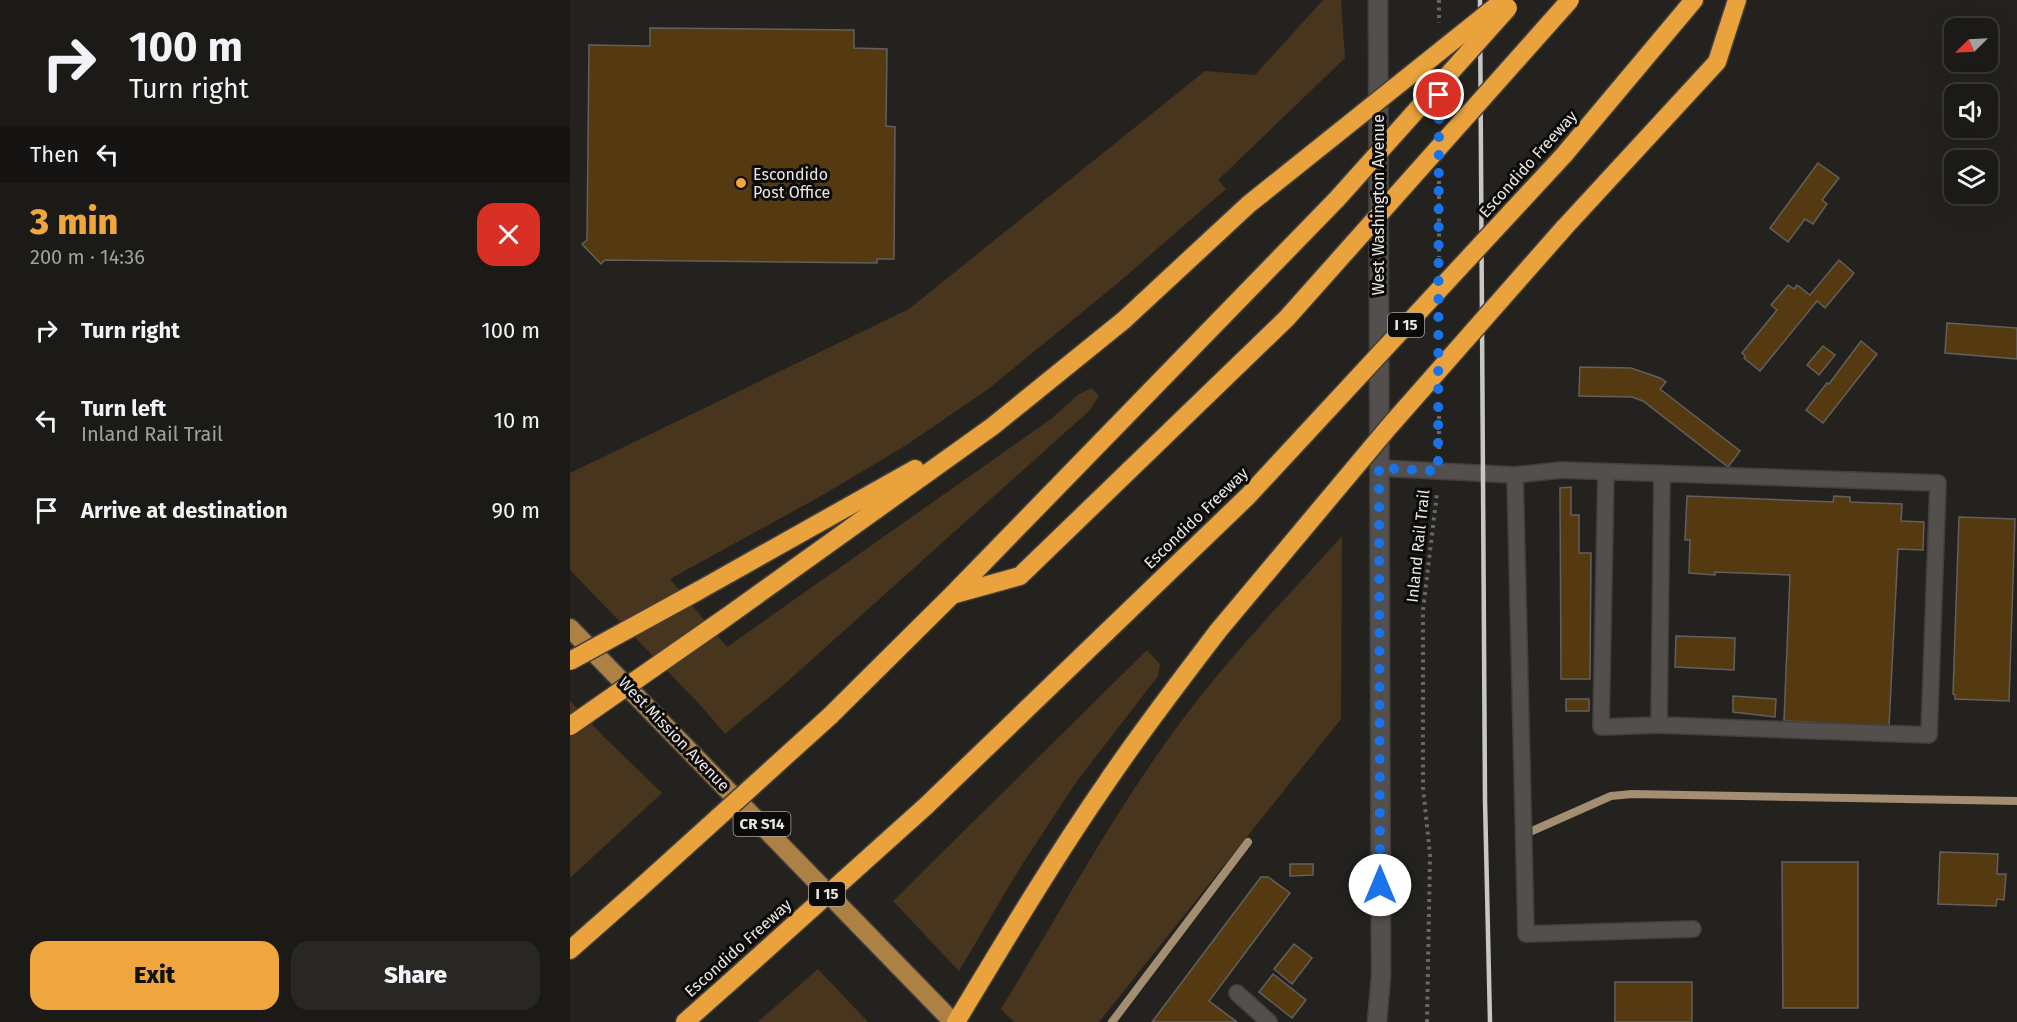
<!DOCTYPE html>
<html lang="en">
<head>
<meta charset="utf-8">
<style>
	:root { --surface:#1b1a17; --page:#282724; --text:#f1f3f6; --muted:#a0a1a1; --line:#393836; --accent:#f0a63e }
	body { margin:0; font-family:"Fira Sans",sans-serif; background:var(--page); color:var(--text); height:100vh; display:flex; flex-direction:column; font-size:22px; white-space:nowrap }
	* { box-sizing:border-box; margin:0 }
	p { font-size:20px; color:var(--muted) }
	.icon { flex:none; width:33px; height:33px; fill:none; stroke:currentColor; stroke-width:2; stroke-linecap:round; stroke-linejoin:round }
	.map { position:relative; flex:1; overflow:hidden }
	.panel { display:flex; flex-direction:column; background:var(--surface); width:570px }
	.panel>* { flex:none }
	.top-card { background:#1b1a17; color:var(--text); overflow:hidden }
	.needle { width:39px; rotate:246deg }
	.fabs { position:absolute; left:1374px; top:18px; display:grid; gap:12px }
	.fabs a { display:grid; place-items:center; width:54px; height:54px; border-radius:12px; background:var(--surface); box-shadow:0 6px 24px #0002,0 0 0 2px var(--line); font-size:30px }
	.pin { position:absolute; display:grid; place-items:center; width:51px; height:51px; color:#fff; margin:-26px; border:3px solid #fff; border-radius:50%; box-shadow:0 2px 6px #0007 }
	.me { position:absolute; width:66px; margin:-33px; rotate:0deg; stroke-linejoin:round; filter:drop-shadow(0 0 4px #0008) }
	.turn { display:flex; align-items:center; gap:21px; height:126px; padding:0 30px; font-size:27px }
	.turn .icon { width:78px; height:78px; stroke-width:2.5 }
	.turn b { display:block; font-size:42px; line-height:51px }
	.then { display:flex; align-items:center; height:57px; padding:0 30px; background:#0003; gap:12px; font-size:22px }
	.round { display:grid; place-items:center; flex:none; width:63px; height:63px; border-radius:18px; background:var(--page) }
	.head { display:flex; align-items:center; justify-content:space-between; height:102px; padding:0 30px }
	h1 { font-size:36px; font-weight:800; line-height:45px; color:var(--accent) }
	.primary-button { display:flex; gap:12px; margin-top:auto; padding:12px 30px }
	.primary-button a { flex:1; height:69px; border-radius:18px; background:var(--accent); color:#111; font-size:24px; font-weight:800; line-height:69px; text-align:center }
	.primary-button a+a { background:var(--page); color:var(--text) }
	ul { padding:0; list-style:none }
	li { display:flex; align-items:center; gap:18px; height:90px; padding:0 30px }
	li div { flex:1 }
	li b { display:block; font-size:22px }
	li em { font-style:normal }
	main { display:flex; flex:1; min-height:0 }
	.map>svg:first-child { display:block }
</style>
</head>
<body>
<main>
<section class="panel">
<div class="top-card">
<div class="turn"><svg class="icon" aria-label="right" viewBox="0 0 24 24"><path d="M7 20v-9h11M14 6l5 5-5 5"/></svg><div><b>100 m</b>Turn right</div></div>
<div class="then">Then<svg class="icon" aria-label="left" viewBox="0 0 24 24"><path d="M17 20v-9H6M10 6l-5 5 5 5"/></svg></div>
</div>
<div class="head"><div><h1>3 min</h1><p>200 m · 14:36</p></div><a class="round" style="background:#d93025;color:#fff"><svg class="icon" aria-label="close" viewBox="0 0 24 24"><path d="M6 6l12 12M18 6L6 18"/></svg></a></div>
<ul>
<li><svg class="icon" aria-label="right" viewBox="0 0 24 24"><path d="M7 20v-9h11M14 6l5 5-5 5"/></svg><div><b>Turn right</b></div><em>100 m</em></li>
<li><svg class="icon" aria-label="left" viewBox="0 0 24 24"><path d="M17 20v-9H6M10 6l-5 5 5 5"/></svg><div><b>Turn left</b><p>Inland Rail Trail</p></div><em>10 m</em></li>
<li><svg class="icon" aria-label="arrive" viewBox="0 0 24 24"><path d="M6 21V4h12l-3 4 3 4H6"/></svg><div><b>Arrive at destination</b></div><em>90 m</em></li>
</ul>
<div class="primary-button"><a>Exit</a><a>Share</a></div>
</section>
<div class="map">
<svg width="1447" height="1022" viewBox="0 0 1447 1022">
	<rect width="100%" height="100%" fill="#24221f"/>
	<!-- green -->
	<g fill="#48351e">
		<polygon points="753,0 771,0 775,58 648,180 656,189 548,283 417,390 335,446 251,496 100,579 157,647 481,419 509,394 522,388 529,396 520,410 208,690 155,734 132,707 0,570 0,473 339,309 635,71 685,75"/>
		<path d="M772,536L771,719L529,1022H444L431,1009C490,913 543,813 610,723C659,657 717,597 772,536Z"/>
		<polygon points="577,650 590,664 588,676 507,781 448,871 389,971 323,901"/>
		<polygon points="0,701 33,736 92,793 0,878"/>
		<polygon points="248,969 298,1022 188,1022"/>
	</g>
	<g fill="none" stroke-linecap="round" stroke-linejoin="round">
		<!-- stream -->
		<g stroke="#a48e72" stroke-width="8">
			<polyline points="962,831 1041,796 1062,794 1447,801"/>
			<polyline points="542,1022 678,842"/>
		</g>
	</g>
	<!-- building -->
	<g fill="#553910" stroke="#62605d" stroke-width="1.5">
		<polygon points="80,28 284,30 284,48 317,49 316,126 325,127 324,259 307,259 307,263 35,260 31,264 12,244 17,240 19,45 80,46"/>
		<polygon points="1248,163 1269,178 1252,200 1257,204 1243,224 1235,219 1218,242 1200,228"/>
		<polygon points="1269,260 1284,273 1255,308 1247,301 1190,371 1174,358 1175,356 1172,353 1207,310 1201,305 1218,285 1224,289 1227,285 1240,295"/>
		<polygon points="1377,323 1447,328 1447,359 1375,353"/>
		<polygon points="1291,341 1307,354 1253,423 1236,410 1257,383 1259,384"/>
		<polygon points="1253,346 1265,355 1249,375 1237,365"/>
		<polygon points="1010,367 1061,368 1090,378 1096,382 1090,389 1170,451 1158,467 1073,401 1062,397 1009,396"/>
		<polygon points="1001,487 1001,515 1009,515 1009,553 1021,553 1020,679 991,679 990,488"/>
		<polygon points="1117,496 1263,502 1264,496 1280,497 1280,502 1332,504 1331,521 1354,522 1353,550 1328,549 1319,726 1214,721 1220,575 1145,572 1145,575 1119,573 1120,540 1115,540"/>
		<polygon points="1389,517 1445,519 1439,701 1385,699 1385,695 1383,694"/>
		<polygon points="1106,636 1165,638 1164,670 1105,667"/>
		<polygon points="1163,696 1206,699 1205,717 1163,712"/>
		<rect x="996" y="699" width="23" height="12"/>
		<polygon points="1370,852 1428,854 1427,874 1436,874 1434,900 1427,899 1426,906 1368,904"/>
		<polygon points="1212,862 1288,862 1288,1008 1213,1008"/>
		<polygon points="720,864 743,864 743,875 720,876"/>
		<polygon points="691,877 698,877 720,893 639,1001 667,1022 582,1022"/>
		<polygon points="724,944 742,958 722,984 704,969"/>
		<polygon points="703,974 736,1000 722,1018 689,992"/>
		<rect x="1045" y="982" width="77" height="40"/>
	</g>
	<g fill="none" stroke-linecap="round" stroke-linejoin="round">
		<!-- lane casing -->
		<g stroke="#42403e" stroke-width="18">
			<g id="lane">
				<polyline points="809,468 945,475 956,934 1123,929"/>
				<polyline points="1036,472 1031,727 1089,725"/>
				<polyline points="945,475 991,470 1368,483 1359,735 1089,725 1092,474"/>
				<polyline points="667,993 699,1022"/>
			</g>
		</g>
		<!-- secondary casing -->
		<g stroke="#42403e" stroke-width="21">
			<polyline id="secondary" points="807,1022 811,976 808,0"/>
		</g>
		<!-- primary casing -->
		<g stroke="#42403e" stroke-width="21">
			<polyline id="primary" points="0,628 383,1022"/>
		</g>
		<!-- highway casing -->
		<g stroke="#42403e" stroke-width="21">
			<g id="highway">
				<polyline points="994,155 1124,0"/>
				<polyline points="994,228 1147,62 1167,0"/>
				<polyline points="128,591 345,469"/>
				<polyline points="385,594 450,576 717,318"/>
				<polyline points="155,618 423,426 554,320 679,204"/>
				<polyline points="260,716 383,594 767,199"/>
				<polyline points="356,806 678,496"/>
				<polyline points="0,950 69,889"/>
				<polyline points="115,1022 159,983"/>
				<path d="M386,1022C435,941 483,860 537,782C572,730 610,681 648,631"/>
			</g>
		</g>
		<!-- path -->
		<g stroke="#696865" stroke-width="4" stroke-dasharray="3 4.5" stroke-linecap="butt">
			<polyline points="869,0 869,23"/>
			<polyline points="869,181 869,257"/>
			<polyline points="869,449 869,406"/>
			<polyline points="857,1022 860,855 853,787 853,610 867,493"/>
		</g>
		<!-- lane -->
		<use href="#lane" stroke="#524f4d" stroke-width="15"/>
		<!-- secondary -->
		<use href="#secondary" stroke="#524f4d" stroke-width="18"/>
		<!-- primary -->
		<use href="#primary" stroke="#ad8143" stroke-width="18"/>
		<!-- highway -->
		<use href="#highway" stroke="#e9a23c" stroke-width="18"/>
		<!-- rail -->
		<polyline stroke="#c8c7c5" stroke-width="4.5" points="910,0 915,800 920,1022"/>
		<!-- highway-bridge casing -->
		<g stroke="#42403e" stroke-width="21" stroke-linecap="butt">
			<g id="highway-bridge">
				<polyline points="767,199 938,8"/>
				<polyline points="679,204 934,0"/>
				<polyline points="717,318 1000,0"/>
				<polyline points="678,496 994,155"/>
				<polyline points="648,631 818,428 994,228"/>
				<polyline points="0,661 128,591"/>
				<polyline points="0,726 155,618"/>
				<polyline points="69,889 260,716"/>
				<polyline points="159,983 356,806"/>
			</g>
		</g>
		<!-- highway-bridge -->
		<use href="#highway-bridge" stroke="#e9a23c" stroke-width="18"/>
	</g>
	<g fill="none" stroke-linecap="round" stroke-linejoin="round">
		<!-- route -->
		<polyline stroke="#1a73e8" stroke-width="10" stroke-dasharray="0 18" points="810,885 809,468 868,471 869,95"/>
	</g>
	<!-- markers -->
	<circle fill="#f0a63e" stroke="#0c0b0a" stroke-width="2" cx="171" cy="183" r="6"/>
	<g text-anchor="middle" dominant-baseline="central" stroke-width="6" stroke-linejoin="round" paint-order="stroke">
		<!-- shield labels -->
		<g fill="#0c0b0a" stroke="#a6a5a3" stroke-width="1.5">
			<rect x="818" y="313" width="36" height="24" rx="4.5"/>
			<rect x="163.5" y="812" width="57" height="24" rx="4.5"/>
			<rect x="239" y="882" width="36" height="24" rx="4.5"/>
		</g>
		<g font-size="15" font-weight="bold" fill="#e8e7e5">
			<text x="836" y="325">I 15</text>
			<text x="192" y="824">CR S14</text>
			<text x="257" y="894">I 15</text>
		</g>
		<!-- street labels -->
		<g font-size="16" fill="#e8e7e5" stroke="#0c0b0a">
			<text transform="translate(958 164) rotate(-48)">Escondido Freeway</text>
			<text transform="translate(808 205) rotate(-90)">West Washington Avenue</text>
			<text transform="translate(626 518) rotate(-44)">Escondido Freeway</text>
			<text transform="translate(848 546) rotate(-84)">Inland Rail Trail</text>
			<text transform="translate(104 734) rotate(46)">West Mission Avenue</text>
			<text transform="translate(168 948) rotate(-42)">Escondido Freeway</text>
		</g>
		<!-- poi labels -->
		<g font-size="16" fill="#e8e7e5" stroke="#0c0b0a" text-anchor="start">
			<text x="183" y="174">Escondido<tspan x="183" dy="18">Post Office</tspan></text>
		</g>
	</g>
</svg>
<div class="fabs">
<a><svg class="needle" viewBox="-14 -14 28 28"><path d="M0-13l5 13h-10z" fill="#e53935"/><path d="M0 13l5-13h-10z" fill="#a0a1a1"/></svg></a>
<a><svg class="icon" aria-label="sound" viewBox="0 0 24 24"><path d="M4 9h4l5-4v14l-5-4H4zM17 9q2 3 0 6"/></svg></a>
<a><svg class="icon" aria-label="layers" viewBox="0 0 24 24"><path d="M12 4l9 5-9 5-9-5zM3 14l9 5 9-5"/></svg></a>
</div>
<div class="pin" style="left:869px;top:95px;background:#d93025"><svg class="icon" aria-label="arrive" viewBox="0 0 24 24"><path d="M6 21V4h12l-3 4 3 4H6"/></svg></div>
<svg class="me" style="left:810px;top:885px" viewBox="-20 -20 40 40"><circle r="19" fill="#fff"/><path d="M0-13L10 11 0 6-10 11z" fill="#1a73e8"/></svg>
</div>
</main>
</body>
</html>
